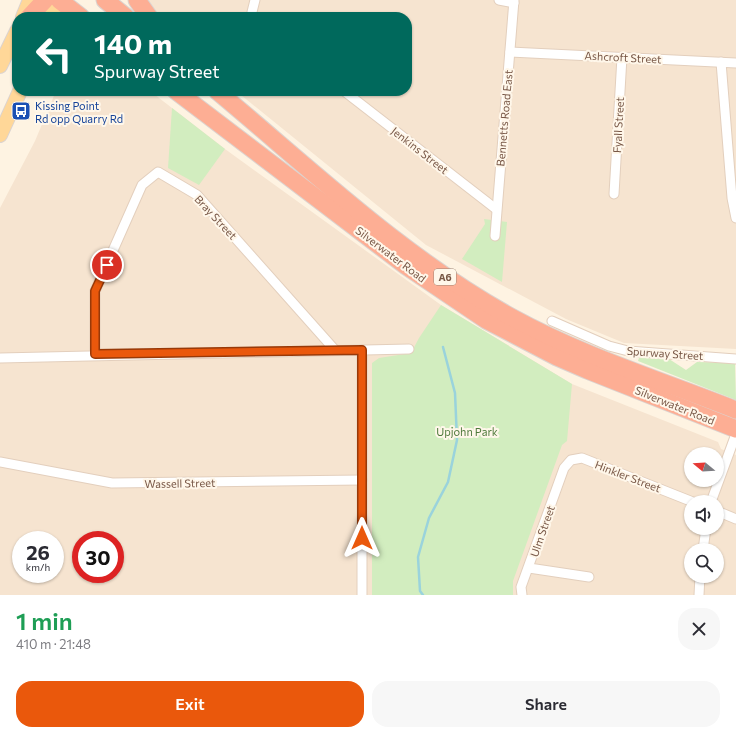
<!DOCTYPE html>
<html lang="en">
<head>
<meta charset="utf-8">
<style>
	:root { --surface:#fff; --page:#f7f7f7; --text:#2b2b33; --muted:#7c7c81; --accent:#ea580c }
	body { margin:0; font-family:Commissioner,sans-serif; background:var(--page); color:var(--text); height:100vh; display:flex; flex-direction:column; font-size:15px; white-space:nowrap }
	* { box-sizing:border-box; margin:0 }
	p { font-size:13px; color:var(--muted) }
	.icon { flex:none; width:22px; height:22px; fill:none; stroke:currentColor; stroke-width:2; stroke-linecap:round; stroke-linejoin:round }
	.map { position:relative; height:595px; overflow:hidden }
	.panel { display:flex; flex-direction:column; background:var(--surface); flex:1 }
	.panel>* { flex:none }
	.hud { position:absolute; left:12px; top:12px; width:400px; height:84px; border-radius:16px; box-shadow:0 1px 3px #0004; background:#00695c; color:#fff; overflow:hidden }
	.needle { width:26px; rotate:288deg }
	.buttons { position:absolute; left:684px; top:447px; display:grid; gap:8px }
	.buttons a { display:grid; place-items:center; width:40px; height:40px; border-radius:50%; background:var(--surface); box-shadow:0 1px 3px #0004; font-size:20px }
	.speed { position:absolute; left:12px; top:531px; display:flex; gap:8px; font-size:20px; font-weight:700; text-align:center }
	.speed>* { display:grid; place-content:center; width:52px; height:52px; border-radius:50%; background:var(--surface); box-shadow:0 1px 3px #0004; line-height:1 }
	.speed small { font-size:10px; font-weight:400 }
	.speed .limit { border:6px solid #d22; background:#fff; color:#111 }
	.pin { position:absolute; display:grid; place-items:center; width:34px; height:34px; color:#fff; margin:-17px; border:2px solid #fff; border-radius:50%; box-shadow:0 1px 4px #0007 }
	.me { position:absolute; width:44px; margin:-22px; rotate:0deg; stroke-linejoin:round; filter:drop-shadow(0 0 3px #0008) }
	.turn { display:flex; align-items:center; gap:14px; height:84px; padding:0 16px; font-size:18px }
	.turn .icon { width:52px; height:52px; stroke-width:2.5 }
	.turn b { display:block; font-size:28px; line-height:34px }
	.round { display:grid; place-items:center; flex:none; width:42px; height:42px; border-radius:16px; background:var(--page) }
	.head { display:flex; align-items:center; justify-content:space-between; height:68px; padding:0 16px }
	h1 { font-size:24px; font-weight:600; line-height:30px; color:#1e9e55 }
	.cta { display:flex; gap:8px; margin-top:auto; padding:8px 16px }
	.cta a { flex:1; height:46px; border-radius:16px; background:var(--accent); color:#fff; font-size:16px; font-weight:600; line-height:46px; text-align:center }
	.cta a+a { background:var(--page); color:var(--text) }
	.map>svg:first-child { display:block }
</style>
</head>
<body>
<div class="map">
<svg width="736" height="595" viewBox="0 0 736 595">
	<rect width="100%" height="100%" fill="#fef3e2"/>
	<!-- residential -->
	<g fill="#f6e4d0" fill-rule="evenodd">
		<polygon points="145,0 736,0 736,349 624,343 566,319 426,245 236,91 407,91 407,17 161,17"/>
		<path d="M56,91H150L225,149L441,305L572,384L718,442L721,449L736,455V595H0V208L35,141ZM691,454H717V480H691ZM691,502H717V528H691ZM21,540H55V574H21ZM81,540H115V574H81ZM691,550H717V576H691Z"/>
	</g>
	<!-- green -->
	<g fill="#d2edbf">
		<polygon points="172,108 225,149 199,185 168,168"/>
		<polygon points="484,219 507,222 502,282 462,259 485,224"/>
		<polygon points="441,305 572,384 567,441 562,445 513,581 513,595 372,595 372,363 379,358 411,353 419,338"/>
		<polygon points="639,358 669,359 686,370 697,362 735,363 736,400 638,361"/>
	</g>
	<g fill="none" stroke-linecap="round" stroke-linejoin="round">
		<!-- stream -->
		<polyline stroke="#9ad3dc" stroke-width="2.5" points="423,595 420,591 418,557 429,518 448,482 457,440 455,393 443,347"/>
		<!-- street casing -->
		<g stroke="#e3cfbd" stroke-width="11">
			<g id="street">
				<polyline points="499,0 514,3"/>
				<polyline points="252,17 252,12 255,0"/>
				<polyline points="510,52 736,63"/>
				<polyline points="721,62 732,198 736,218"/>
				<polyline points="344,91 496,209"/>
				<polyline points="614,194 622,57"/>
				<polyline points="495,236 514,0"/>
				<polyline points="552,321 609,346 628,351 736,359"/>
				<polyline points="95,354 95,291 142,185 158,172 197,195 334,349"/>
				<polyline points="0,358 409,349"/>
				<polyline points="0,462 112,483 362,480"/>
				<polyline points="711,502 736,434"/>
				<polyline points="717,511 736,519"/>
				<polyline points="703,550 706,528"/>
				<polyline points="529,568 589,577"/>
				<polyline points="362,595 362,350"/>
				<polyline points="522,595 521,587 564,468 571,460 582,458 693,502"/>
				<polyline points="699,595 700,576"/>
			</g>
		</g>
		<!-- primary casing -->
		<g stroke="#dcd3cf" stroke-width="16">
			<g id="primary">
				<polyline points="23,17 30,0"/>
				<polyline points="51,17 58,0"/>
				<polyline points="0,66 17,31"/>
				<polyline points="0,135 20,91"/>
			</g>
		</g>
		<!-- highway casing -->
		<g stroke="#dcd3cf" stroke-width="19">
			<g id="highway">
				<polyline points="59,0 81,17"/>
				<polyline points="105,0 126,17"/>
				<polyline points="137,0 149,17"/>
				<polyline points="29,17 45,0"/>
				<polyline points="176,91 406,266 486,320 557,357 587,370 736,429"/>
				<path d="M217,91C313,171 401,256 511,317C580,355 662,381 736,410"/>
			</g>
		</g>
		<!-- street -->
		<use href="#street" stroke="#fff" stroke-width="9"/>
		<!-- primary -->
		<use href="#primary" stroke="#ffd798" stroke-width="14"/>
		<!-- highway -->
		<use href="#highway" stroke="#fdae94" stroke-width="17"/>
	</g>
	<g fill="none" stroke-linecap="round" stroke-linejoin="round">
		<!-- route casing -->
		<g stroke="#983908" stroke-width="10">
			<polyline id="route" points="107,265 95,291 95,354 362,350 362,538"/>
		</g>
		<!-- route -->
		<use href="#route" stroke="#ea580c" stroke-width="7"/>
	</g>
	<!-- icons -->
	<defs>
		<g id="bus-square" transform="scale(1)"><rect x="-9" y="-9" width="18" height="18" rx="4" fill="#1a4fb4" stroke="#fff7ea"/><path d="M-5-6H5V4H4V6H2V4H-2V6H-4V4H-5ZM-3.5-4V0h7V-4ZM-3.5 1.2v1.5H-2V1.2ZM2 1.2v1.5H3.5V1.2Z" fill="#fff"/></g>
	</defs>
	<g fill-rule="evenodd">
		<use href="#bus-square" x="21" y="111"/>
	</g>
	<g text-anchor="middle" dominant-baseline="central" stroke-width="4" stroke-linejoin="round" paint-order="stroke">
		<!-- shield labels -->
		<rect fill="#fff7ea" stroke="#a08777" stroke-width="1" x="434" y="269" width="22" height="16" rx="3"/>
		<g font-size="10" font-weight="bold" fill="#785746">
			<text x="445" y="277">A6</text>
		</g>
		<!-- street labels -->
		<g font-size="11" fill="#785746" stroke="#fff7ea">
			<text transform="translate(623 57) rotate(3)">Ashcroft Street</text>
			<text transform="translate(504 118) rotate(-85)">Bennetts Road East</text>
			<text transform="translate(618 125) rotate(-87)">Fyall Street</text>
			<text transform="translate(420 150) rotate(38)">Jenkins Street</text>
			<text transform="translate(216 217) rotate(47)">Bray Street</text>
			<text transform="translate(391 254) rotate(37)">Silverwater Road</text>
			<text transform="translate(665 353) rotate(4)">Spurway Street</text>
			<text transform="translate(675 405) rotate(22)">Silverwater Road</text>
			<text transform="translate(628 476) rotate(21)">Hinkler Street</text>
			<text transform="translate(180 483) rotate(-1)">Wassell Street</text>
			<text transform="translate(542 531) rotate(-71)">Ulm Street</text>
		</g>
		<!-- transit labels -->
		<g font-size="11" fill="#164399" stroke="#fff7ea" text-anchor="start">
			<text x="35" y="105">Kissing Point<tspan x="35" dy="13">Rd opp Quarry Rd</tspan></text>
		</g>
		<!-- park labels -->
		<g font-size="11" fill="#4e793b" stroke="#fff7ea">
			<text x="467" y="431">Upjohn Park</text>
		</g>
	</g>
</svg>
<div class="buttons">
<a><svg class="needle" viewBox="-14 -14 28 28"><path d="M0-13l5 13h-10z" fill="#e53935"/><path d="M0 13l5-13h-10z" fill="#7c7c81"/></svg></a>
<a><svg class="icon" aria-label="sound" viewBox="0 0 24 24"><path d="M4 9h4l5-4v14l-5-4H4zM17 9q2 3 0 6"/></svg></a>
<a><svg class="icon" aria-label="search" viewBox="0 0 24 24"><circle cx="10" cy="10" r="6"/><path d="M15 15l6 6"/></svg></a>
</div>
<div class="speed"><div>26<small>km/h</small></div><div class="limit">30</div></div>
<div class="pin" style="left:107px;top:265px;background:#d93025"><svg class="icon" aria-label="arrive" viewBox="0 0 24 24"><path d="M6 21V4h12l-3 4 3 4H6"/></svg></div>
<svg class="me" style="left:362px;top:538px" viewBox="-20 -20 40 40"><path d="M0-17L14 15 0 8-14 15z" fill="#ea580c" stroke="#fff" stroke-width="4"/></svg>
<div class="hud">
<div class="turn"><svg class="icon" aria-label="left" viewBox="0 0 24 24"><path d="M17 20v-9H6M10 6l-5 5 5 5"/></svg><div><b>140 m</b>Spurway Street</div></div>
</div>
</div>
<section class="panel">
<div class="head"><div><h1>1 min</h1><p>410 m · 21:48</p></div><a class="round"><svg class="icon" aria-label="close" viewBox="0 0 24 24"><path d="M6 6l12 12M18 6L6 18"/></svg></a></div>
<div class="cta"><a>Exit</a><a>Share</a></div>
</section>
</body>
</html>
